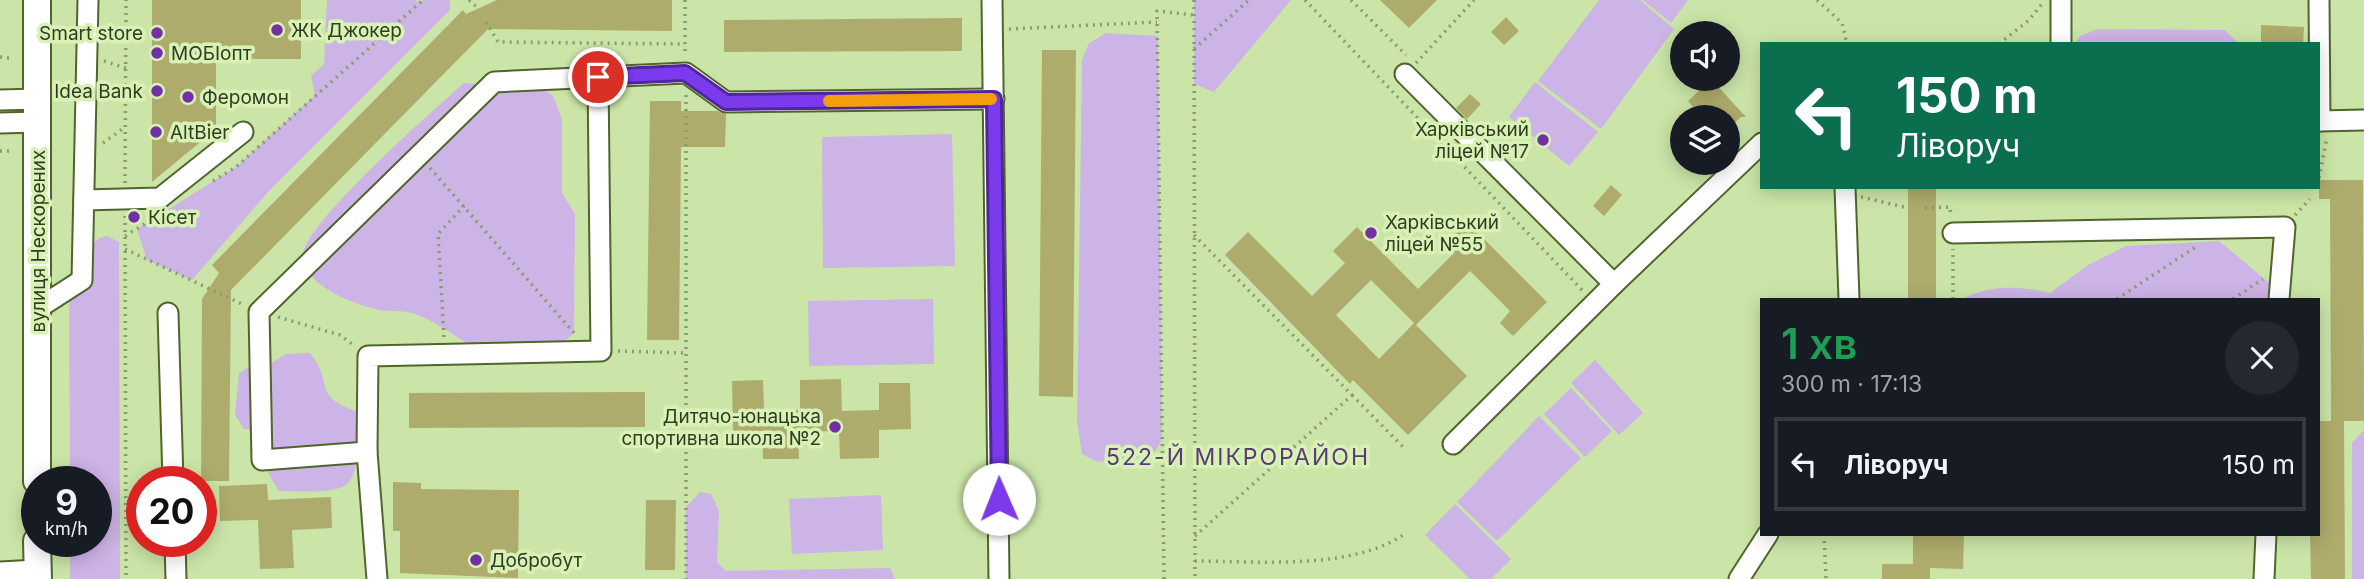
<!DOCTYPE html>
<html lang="uk">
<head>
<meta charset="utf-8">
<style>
	:root { --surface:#171b24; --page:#242831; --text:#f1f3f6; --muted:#9ea1a6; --line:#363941 }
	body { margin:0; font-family:Inter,sans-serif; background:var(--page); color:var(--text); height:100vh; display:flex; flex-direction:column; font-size:26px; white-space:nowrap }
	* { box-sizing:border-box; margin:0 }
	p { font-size:23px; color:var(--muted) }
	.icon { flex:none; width:38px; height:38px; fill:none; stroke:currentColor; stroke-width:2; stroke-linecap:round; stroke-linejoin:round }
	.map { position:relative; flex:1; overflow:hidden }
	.panel { position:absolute; left:1760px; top:298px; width:560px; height:238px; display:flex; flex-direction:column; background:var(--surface); border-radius:0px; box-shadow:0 4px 18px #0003 }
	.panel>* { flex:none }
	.guide { position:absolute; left:1760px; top:42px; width:560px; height:147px; border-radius:0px; box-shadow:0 4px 18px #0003; background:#0b6e4f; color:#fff; overflow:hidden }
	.tools { position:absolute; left:1670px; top:21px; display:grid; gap:14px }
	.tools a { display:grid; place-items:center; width:70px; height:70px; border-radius:50%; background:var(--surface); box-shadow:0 4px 18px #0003; font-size:35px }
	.speed { position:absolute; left:21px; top:466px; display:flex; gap:14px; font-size:35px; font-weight:700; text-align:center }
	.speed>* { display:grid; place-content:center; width:91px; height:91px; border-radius:50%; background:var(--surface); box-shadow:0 4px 18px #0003; line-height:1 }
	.speed small { font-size:18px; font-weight:400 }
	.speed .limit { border:10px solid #d22; background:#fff; color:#111 }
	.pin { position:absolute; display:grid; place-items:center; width:60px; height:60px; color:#fff; margin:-30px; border:4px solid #fff; border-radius:50%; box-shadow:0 2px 7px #0007 }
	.me { position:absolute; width:77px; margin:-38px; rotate:359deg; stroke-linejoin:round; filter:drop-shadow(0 0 5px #0008) }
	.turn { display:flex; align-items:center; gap:24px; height:147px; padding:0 21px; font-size:32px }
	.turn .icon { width:91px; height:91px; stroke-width:2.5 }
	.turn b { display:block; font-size:49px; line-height:60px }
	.round { display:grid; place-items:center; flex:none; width:74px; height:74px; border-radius:37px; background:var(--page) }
	.overview { display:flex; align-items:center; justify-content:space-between; height:119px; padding:0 21px }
	h1 { font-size:42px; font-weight:600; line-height:52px; color:#1e9e55 }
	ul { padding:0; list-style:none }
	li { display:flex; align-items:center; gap:21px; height:94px; margin:0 14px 10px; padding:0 7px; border:4px solid var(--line); border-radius:0px }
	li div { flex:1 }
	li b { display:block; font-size:26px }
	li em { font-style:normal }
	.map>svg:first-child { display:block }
</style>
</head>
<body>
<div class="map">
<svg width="2364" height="579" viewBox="0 0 2364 579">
	<rect width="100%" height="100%" fill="#cbe5a8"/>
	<!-- green -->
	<g fill="#ccb4e6">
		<polygon points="327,0 416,0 419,3 423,0 450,0 450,10 268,192 192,280 147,260 137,229 236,167 315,95 311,76 324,64"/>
		<polygon points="1194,0 1291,0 1214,92 1194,84"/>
		<polygon points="1599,0 1640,0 1674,29 1601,129 1538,81"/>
		<polygon points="1643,0 1688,0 1671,23"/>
		<polygon points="2097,29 2225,30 2239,44 2075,44 2080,36"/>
		<polygon points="1106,33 1158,36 1162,440 1153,455 1097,462 1082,454 1077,422 1082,60 1089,43"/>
		<polygon points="1535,82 1598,132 1569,166 1509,117"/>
		<path d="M464,83L540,87L553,96L562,119V193L575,214L574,333C569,337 562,344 557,345C547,348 474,347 467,343C452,334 429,318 412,313C400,310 387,312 375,309C351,303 304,285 303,256C302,225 436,108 464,83Z"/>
		<polygon points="952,134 955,266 823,268 822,137"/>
		<polygon points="107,236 119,242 120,579 70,579 70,541 96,541 96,481 70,481 69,296 91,246 99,238"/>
		<path d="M2219,241L2273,286L2272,299H1962C1990,284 2020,286 2050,293L2088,265L2126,246Z"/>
		<polygon points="933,299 934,364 809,366 808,301"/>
		<path d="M310,353C335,383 310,396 359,412C355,492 362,493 279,491C268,473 259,461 273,442L268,430L244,429L235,415L239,373L253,365H268L286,354Z"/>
		<polygon points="1595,360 1643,413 1619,435 1571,383"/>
		<polygon points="1571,388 1612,431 1585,457 1544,414"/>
		<polygon points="1539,416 1581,458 1497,541 1457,502"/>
		<polygon points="2364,430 2364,579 2352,579 2352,443"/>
		<polygon points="700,492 711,494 719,511 717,562 726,571 890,568 895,579 686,579 686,507"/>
		<polygon points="881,495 883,550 792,554 789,499"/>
		<polygon points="1455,504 1511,559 1491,579 1470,579 1425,535"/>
	</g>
	<!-- building -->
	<g fill="#aeac6c">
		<polygon points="152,0 301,0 301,59 216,59 216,129 152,182"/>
		<polygon points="497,0 672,0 672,31 488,29 231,290 229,481 201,481 202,299 219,273 212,265 463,10 466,14"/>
		<polygon points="1380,0 1437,0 1409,28"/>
		<polygon points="1506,17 1519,31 1504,45 1491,32"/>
		<polygon points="962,18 962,51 724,52 724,20"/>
		<polygon points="2261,25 2304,27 2303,44 2261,42"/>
		<polygon points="1042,50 1076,50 1073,397 1039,396"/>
		<polygon points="1693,79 1711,79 1746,117 1741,117 1727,130 1727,117 1702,117 1688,101 1702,88"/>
		<polygon points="1470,94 1481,104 1467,119 1456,108"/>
		<polygon points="650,101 681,101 681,111 717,111 726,114 725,147 681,147 679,340 647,340"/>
		<polygon points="2319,180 2363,180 2364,421 2344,421 2345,579 2311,579 2310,534 2319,534 2319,421 2331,421 2330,199 2319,199"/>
		<polygon points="1611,185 1622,195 1604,216 1593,206"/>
		<rect x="1908" y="187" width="28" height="112"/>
		<polygon points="1467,222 1547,302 1513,336 1500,323 1510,311 1470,271 1416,325 1371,280 1336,315 1379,359 1414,323 1467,376 1408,435 1353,380 1350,384 1225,255 1248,232 1312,296 1345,263 1333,251 1357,227 1418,289 1453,254 1444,245"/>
		<polygon points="841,379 842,411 879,410 879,383 910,383 911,429 879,430 879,458 840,459 839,431 798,432 799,459 763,459 762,431 733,431 732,381 763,380 764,410 800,410 800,380"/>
		<polygon points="645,392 645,427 409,428 409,393"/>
		<polygon points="393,482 421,483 421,489 519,490 518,578 400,573 400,531 393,531"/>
		<polygon points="267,484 268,500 331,497 332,528 292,530 294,568 260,569 258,520 220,521 219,486"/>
		<polygon points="646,500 676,500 675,570 645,570"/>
		<polygon points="1913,534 1964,534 1963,569 1930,568 1930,579 1882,579 1882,564 1913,564"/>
	</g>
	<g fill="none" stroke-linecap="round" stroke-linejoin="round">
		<!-- minor casing -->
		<g stroke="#50652d" stroke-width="23">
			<g id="minor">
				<polyline points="992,0 999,579"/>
				<polyline points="2061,0 2061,44"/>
				<polyline points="2319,0 2320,121"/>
				<polyline points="1405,74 1614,284"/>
				<polyline points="0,100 38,99"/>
				<polyline points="2319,121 2364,120"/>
				<polyline points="0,123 38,122"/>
				<polyline points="1845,187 1849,299"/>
				<polyline points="84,200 160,198 243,132"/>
				<polyline points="1953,233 2285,227 2279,299"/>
				<polyline points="37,309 82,280 88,0"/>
				<polyline points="168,313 173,481"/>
				<polyline points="1453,444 1614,284 1762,143"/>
				<polyline points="367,452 368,356 601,351 598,77"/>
				<polyline points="175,541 176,579"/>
				<polyline points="0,572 37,570"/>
				<polyline points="377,579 367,452 262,460 259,312 494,82 686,73 726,102 994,99"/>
				<polyline points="1739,579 1768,534"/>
				<polyline points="2264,579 2266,534"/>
			</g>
		</g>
		<!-- major casing -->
		<g stroke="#50652d" stroke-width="30">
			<g id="major">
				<polyline points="37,0 37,481"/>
				<polyline points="37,541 38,579"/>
			</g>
		</g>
		<!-- path -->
		<g stroke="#899c6e" stroke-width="3.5" stroke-dasharray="2 5" stroke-linecap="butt">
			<polyline points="469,0 479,9"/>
			<polyline points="685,0 685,55"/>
			<polyline points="1194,0 1195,579"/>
			<polyline points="1305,0 1583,291"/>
			<polyline points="1351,0 1406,55"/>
			<polyline points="1817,0 1842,23 1847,44"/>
			<polyline points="486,22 498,42 685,44"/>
			<polyline points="1009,29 1157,22"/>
			<polyline points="1999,44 2029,20 2042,4"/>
			<polyline points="1194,49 1249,0"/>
			<polyline points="0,57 10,58"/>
			<polyline points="104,61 126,68"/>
			<polyline points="1416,63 1474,0"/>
			<polyline points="686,95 686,579"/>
			<polyline points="103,143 125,127"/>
			<polyline points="0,151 9,151"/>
			<polyline points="430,168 575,334"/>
			<polyline points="2319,178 2327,137"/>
			<polyline points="213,181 236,167 423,0"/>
			<polyline points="125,183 126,0"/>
			<polyline points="1861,197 1908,208"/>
			<polyline points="1925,208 1950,207 1951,217"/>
			<polyline points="2295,215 2310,199"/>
			<polyline points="125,216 126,579"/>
			<polyline points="1194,235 1352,395 1194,537"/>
			<polyline points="125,236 156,217"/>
			<polyline points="125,249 244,305"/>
			<polyline points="1953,299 1953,249"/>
			<polyline points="2117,299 2197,246"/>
			<polyline points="2233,299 2263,279"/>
			<polyline points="278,317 340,335 355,346"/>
			<polyline points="444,337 438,234 464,206"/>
			<polyline points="618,351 686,353"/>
			<polyline points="1352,395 1406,450"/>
			<polyline points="1824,534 1826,579"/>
			<path d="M1195,561C1257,561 1353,571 1406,533"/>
			<polyline points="1164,579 1157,11 1194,15"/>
		</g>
		<!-- minor -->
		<use href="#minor" stroke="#fff" stroke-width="19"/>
		<!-- major -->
		<use href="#major" stroke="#fff" stroke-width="26"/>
	</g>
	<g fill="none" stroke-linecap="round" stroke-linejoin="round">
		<!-- route casing -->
		<g stroke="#51269a" stroke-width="18">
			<polyline id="route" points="598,77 685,73 726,102 994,99 999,499"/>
		</g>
		<!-- route -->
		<use href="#route" stroke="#7c3aed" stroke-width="12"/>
		<!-- slow -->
		<polyline stroke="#f59e0b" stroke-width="12" points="829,101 991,99"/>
	</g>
	<!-- markers -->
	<g fill="#7330a5" stroke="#d8f2b5" stroke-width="2.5">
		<circle cx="277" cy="30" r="7"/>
		<circle cx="157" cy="33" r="7"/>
		<circle cx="157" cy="53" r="7"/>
		<circle cx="157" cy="91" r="7"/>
		<circle cx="188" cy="97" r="7"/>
		<circle cx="156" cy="132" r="7"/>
		<circle cx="1543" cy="140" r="7"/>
		<circle cx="134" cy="217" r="7"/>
		<circle cx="1371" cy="233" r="7"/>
		<circle cx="835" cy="427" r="7"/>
		<circle cx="476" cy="560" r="7"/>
	</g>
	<g text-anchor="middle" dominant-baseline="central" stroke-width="7" stroke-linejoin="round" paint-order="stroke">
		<!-- poi labels -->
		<g font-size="19" fill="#323c23" stroke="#d8f2b5" text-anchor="start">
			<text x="291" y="30">ЖК Джокер</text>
			<text x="143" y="33" text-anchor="end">Smart store</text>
			<text x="171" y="53">МОБІопт</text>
			<text x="143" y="91" text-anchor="end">Idea Bank</text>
			<text x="202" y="97">Феромон</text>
			<text x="1529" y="129" text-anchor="end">Харківський<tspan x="1529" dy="22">ліцей №17</tspan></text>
			<text x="170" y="132">AltBier</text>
			<text x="148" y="217">Кісет</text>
			<text x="1385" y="222">Харківський<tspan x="1385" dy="22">ліцей №55</tspan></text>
			<text x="821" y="416" text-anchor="end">Дитячо-юнацька<tspan x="821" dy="22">спортивна школа №2</tspan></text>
			<text x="490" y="560">Добробут</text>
		</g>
		<!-- street labels -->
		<g font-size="19" fill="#323c23" stroke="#d8f2b5">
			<text transform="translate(38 241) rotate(-90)">вулиця Нескорених</text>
		</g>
		<!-- quarter labels -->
		<g font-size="23" letter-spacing="2" fill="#593b75" stroke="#d8f2b5">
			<text x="1238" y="457">522-Й МІКРОРАЙОН</text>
		</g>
	</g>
</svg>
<div class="tools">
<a><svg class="icon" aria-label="sound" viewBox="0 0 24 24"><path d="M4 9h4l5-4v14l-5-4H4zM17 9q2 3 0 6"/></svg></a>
<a><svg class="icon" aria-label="layers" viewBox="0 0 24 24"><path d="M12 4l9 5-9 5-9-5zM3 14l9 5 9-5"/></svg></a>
</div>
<div class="speed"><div>9<small>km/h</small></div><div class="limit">20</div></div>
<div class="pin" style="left:598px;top:77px;background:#d93025"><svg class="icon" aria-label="arrive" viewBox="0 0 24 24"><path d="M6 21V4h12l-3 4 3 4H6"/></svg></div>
<svg class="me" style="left:999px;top:499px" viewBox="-20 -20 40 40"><circle r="19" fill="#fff"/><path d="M0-13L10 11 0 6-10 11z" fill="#7c3aed"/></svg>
<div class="guide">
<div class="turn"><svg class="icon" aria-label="left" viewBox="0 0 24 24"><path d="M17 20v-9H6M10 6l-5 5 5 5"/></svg><div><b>150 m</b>Ліворуч</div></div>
</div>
<section class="panel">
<div class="overview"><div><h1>1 хв</h1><p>300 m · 17:13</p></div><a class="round"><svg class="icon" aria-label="close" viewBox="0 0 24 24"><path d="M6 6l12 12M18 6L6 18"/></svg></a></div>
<ul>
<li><svg class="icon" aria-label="left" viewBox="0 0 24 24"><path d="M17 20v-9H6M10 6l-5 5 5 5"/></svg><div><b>Ліворуч</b></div><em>150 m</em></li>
</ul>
</section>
</div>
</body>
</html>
